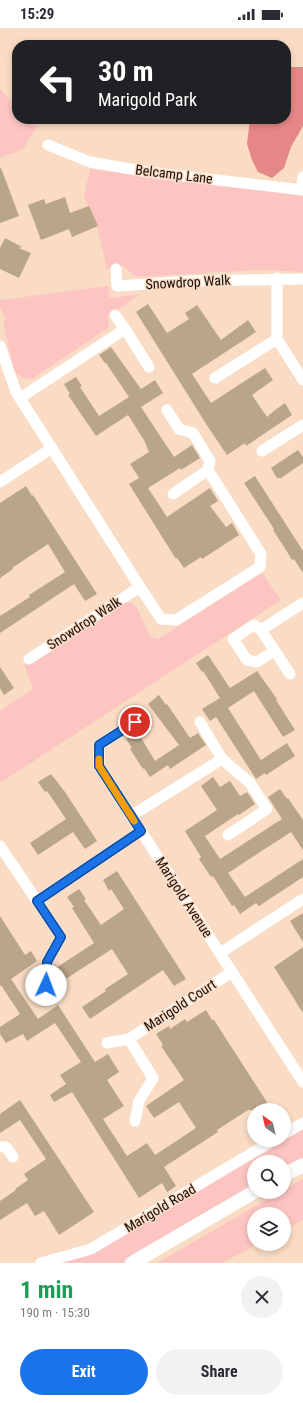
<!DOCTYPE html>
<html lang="en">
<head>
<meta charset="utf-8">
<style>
	:root { --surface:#fff; --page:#f2f2f3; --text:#2b2b33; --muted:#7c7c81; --accent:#1a73e8 }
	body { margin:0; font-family:"Roboto Condensed",sans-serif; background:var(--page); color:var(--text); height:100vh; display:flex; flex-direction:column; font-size:15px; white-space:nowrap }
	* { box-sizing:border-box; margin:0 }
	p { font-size:13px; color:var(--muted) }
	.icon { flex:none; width:22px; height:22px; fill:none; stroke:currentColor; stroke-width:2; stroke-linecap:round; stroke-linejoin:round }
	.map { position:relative; height:1235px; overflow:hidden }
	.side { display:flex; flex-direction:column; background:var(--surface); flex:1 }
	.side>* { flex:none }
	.guide { position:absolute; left:12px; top:12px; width:279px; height:84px; border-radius:16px; box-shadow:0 2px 6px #0003; background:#202124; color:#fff; overflow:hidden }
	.needle { width:26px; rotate:326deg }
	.controls { position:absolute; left:247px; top:1075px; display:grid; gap:8px }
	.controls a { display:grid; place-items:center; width:44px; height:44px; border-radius:50%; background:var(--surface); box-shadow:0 2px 6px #0003; font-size:20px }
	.pin { position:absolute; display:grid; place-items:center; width:34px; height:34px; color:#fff; margin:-17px; border:2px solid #fff; border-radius:50%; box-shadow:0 1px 4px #0007 }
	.me { position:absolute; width:44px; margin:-22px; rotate:2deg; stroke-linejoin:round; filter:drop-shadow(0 0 3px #0008) }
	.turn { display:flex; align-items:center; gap:14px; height:84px; padding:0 20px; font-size:18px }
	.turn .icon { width:52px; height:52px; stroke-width:2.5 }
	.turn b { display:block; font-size:28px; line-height:34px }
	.round { display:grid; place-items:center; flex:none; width:42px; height:42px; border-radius:21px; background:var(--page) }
	.overview { display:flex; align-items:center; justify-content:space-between; height:68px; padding:0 20px }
	h1 { font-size:24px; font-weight:700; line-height:30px; color:#1e9e55 }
	.primary-button { display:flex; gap:8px; margin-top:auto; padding:8px 20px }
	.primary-button a { flex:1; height:46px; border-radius:24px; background:var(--accent); color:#fff; font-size:16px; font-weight:700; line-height:46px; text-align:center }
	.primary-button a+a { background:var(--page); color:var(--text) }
	.status { display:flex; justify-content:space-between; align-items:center; height:28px; padding:0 20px; background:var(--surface); direction:ltr }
	.status svg { height:11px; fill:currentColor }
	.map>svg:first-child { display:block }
</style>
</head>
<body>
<div class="status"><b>15:29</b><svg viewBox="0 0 49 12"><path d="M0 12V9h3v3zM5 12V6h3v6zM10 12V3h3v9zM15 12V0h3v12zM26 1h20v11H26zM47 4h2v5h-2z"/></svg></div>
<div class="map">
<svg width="303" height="1235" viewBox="0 0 303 1235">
	<rect width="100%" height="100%" fill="#fadcc5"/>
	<!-- green -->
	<g fill="#fdc5c2">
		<polygon points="0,61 17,80 17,91 29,91 37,99 23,121 0,130"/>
		<polygon points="90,141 303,167 303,244 260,242 136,249 123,238 107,241 97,198 84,169"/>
		<polygon points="108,258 110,270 141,266 107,289 109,295 108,300 32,351 23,350 14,344 3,294 6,291 0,280 0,272"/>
		<polygon points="262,545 281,572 0,755 0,683 33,661 24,636 117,576 131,574 137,580 150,608 158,611"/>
		<polygon points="303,1095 303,1136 284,1147 284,1134 254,1134 254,1164 132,1235 42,1235 91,1222 274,1112 284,1112 284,1106"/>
		<polygon points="303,1151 303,1192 284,1202 284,1186 254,1186 254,1216 258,1216 222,1235 157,1235 280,1164 284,1164 284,1162"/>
	</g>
	<!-- forest -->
	<polygon fill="#e58786" points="287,39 303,39 303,98 291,119 284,140 272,150 258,144 252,132 247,116 250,91 286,91 286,42"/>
	<!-- building -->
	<g fill="#b9a588">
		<polygon points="0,140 1,140 19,188 0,195"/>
		<polygon points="65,169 70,185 89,178 98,198 72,209 69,201 41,212 28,177 44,171 46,176"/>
		<polygon points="5,210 22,219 19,220 31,225 19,250 0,241 0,220"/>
		<polygon points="148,276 167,305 189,291 185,285 197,277 221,312 248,292 256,304 192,346 211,375 265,340 273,352 252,367 267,389 275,382 285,375 292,387 246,418 245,415 227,427 208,399 136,284"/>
		<polygon points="111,319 141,361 155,352 163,365 141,379 174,429 192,417 200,430 181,442 180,440 148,460 167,489 210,460 218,473 210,478 226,499 232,495 239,507 202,531 201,529 184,540 177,530 176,531 129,456 139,450 130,436 149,424 144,412 128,387 96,408 68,367 70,366 64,356 76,349 82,358 80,359 99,388 129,369 106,335 105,335 99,327"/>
		<polygon points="298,422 303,429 303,435 281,450 277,450 271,440"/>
		<polygon points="255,448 303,523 303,545 294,531 292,532 286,522 273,502 274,501 244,455"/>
		<polygon points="26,458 32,468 33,467 97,566 85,573 74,556 0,605 0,588 30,569 29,567 65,544 48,516 12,540 13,541 0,550 0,475"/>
		<polygon points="208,627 230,660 257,643 277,671 276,672 295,702 283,709 254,663 228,680 261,732 287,715 295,728 266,747 265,745 256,751 216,689 210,693 202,681 220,670 203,643 202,644 196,635"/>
		<polygon points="0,639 14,660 4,667 0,660"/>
		<polygon points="159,667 166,677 167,676 190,710 198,705 206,717 170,741 168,737 150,749 144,740 143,741 130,721 132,720 126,711 137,703 155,733 179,717 148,676"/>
		<polygon points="51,746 65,764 97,813 85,821 73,804 38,827 30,815 66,791 47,763 45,764 38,754"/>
		<polygon points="213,749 220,759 230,753 240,768 247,764 255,776 239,787 238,786 205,808 220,831 282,791 268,769 280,761 287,771 288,770 303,792 303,822 291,804 228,845 245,869 303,831 303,849 259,878 256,875 240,886 234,877 232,878 213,848 211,849 199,831 201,829 185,803 217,782 201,758"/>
		<polygon points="117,843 186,951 174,958 163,942 90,991 82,979 106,963 105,961 128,946 112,921 64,952 56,940 94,915 72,880 74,879 67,869 79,861 86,871 84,872 101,897 124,881 111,861 109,863 103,852"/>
		<polygon points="303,885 303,914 290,893"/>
		<polygon points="0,888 25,927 31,923 37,933 11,951 38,991 58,977 95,1034 108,1026 119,1044 107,1052 124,1078 103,1091 127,1128 147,1115 155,1127 196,1100 179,1074 154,1090 146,1078 184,1052 161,1018 163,1017 156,1006 169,998 170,1001 185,991 187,994 206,982 212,992 214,992 272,1082 248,1082 217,1102 218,1104 164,1139 176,1158 167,1164 162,1155 139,1170 72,1064 54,1074 50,1067 66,1056 60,1047 81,1034 55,995 27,1013 23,1006 6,1015 0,1006 0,999 20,986 1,957 0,958"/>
		<polygon points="303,919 303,985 274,939"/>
		<polygon points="20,1072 94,1184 59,1207 44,1183 35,1188 27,1175 0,1192 0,1173 16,1162 15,1161 28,1152 24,1146 46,1131 20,1092 0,1105 0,1086"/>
	</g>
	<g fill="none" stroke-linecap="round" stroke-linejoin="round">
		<!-- minor -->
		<g stroke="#fff" stroke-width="11">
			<polyline points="48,117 90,134 148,144 303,162"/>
			<polyline points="301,162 303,149"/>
			<polyline points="116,241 117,258 191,253 303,251"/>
			<polyline points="277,250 277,311 303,352"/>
			<polyline points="115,287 125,301"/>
			<polyline points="0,318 16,364 140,559 161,591 176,592 260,539 261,526 208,442 210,433 193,405 179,401 167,382"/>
			<polyline points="215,350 277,311"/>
			<polyline points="20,370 125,301 149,339"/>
			<polyline points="262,423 303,397"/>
			<polyline points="0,454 52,420"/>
			<polyline points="173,466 208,442"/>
			<polyline points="261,602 254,597 233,611 247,632 257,634 274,623"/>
			<polyline points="29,631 140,559"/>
			<polyline points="290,646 261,602 303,575"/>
			<polyline points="135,694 99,717 99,738 303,1054"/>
			<polyline points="200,694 222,731 250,755 267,781 228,807"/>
			<polyline points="131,788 222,731"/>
			<polyline points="0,818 37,873 141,803"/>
			<polyline points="37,873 61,909 47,934 46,957"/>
			<polyline points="220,925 303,871"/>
			<polyline points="107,1015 129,1011"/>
			<polyline points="135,1093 139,1073 153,1050 129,1011 232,944"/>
			<polyline points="284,1106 303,1095"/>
			<polyline points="0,1119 6,1119 13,1129"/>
			<polyline points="41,1235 91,1221 274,1112"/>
		</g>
		<!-- tertiary -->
		<g stroke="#fff" stroke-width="14">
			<polyline points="284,1147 303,1137"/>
			<polyline points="132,1235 254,1164"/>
		</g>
	</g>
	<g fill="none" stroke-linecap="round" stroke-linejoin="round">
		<!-- route casing -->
		<g stroke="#114b97" stroke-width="10">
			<polyline id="route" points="46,957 47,934 61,909 37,873 141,803 99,738 99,717 135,694"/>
		</g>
		<!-- route -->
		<use href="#route" stroke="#1a73e8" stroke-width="7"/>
		<!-- slow -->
		<polyline stroke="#f59e0b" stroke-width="7" points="99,731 99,738 134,793"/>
	</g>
	<g text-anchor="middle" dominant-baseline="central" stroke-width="3" stroke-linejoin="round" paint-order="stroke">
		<!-- street labels -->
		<g font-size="14" fill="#170d06" stroke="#fadcc5">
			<text transform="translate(174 146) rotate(7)">Belcamp Lane</text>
			<text transform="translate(188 254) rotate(-3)">Snowdrop Walk</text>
			<text transform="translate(84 595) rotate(-33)">Snowdrop Walk</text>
			<text transform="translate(184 869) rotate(57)">Marigold Avenue</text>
			<text transform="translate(180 977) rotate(-33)">Marigold Court</text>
			<text transform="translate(160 1180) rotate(-31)">Marigold Road</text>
		</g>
	</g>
</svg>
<div class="controls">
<a><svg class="needle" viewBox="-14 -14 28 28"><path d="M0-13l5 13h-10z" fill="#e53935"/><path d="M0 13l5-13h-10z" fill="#7c7c81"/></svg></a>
<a><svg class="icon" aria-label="search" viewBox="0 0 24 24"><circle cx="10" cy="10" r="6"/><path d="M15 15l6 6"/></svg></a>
<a><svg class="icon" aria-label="layers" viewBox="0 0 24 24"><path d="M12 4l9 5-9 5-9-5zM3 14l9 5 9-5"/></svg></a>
</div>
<div class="pin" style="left:135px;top:694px;background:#d93025"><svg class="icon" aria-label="arrive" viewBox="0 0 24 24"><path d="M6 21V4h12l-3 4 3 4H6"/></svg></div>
<svg class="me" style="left:46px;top:957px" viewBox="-20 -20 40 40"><circle r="19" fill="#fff"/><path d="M0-13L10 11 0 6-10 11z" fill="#1a73e8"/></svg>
<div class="guide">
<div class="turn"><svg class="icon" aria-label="left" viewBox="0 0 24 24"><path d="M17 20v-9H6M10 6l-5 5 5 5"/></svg><div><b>30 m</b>Marigold Park</div></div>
</div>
</div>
<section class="side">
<div class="overview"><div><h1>1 min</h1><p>190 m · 15:30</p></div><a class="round"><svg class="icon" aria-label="close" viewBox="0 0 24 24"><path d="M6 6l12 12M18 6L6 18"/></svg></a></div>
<div class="primary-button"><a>Exit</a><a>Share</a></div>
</section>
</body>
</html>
